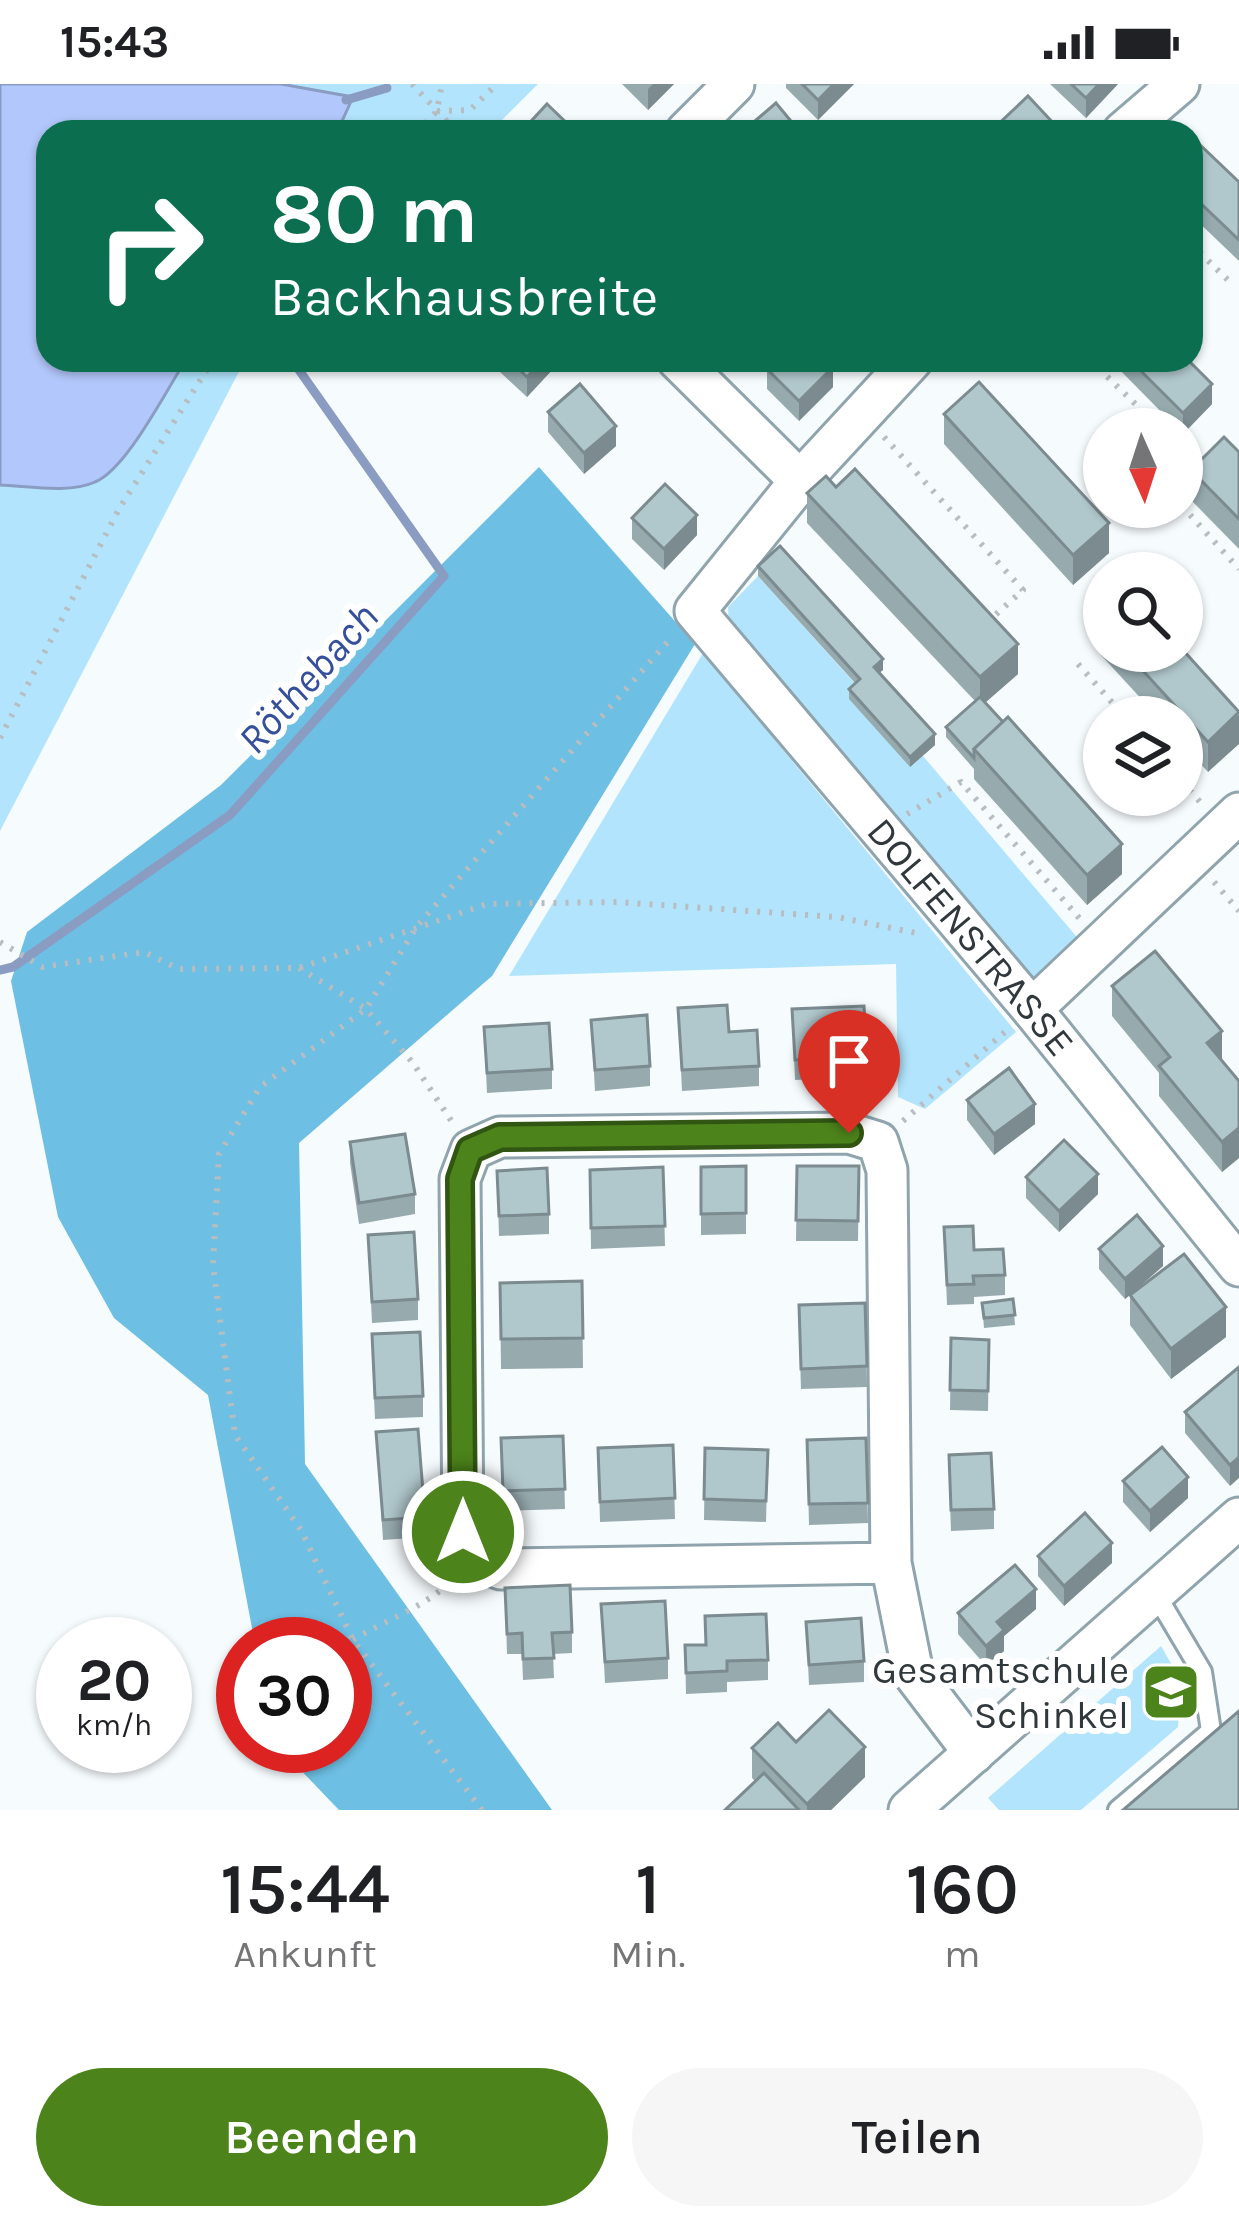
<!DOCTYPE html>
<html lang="de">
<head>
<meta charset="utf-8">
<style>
	:root { --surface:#fff; --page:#f6f6f6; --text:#202124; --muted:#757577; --accent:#4c831b }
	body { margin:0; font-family:Karla,sans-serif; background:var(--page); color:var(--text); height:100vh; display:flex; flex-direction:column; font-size:45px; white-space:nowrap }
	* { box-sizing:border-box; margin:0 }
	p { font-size:39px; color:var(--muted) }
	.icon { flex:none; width:66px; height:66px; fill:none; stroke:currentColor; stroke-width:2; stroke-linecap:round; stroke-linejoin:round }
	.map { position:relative; height:1726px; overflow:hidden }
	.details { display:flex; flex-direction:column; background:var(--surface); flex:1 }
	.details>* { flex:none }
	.top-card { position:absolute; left:36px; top:36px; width:1167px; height:252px; border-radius:36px; box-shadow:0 3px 9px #0004; background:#0b6e4f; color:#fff; overflow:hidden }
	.needle { width:78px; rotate:177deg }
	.buttons { position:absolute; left:1083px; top:324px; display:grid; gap:24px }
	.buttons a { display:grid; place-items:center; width:120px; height:120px; border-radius:50%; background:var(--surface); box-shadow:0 3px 9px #0004; font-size:60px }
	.speed { position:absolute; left:36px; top:1533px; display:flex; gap:24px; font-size:60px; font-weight:700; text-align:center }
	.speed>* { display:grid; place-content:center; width:156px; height:156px; border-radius:50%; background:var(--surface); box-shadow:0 3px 9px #0004; line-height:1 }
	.speed small { font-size:30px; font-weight:400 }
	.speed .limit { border:18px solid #d22; background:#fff; color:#111 }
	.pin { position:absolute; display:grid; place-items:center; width:102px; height:102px; color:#fff; margin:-123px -51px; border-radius:50% 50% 50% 0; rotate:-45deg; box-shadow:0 0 12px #0007 }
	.pin .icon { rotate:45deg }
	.me { position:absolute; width:132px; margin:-66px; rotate:0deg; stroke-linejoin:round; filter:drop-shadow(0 0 9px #0008) }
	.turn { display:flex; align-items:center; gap:42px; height:252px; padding:0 36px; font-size:54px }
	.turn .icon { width:156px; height:156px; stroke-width:2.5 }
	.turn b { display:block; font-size:84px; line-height:102px }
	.eta { display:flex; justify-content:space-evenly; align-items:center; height:204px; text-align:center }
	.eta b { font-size:72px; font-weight:600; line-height:84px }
	.cta { display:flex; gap:24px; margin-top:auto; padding:24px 36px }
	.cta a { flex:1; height:138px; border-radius:72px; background:var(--accent); color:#fff; font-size:48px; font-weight:600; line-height:138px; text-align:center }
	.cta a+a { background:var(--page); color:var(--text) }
	.status { display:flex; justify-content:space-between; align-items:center; height:84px; padding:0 60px; background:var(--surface); direction:ltr }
	.status svg { height:33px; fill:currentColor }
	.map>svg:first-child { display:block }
</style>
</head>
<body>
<div class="status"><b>15:43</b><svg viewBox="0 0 49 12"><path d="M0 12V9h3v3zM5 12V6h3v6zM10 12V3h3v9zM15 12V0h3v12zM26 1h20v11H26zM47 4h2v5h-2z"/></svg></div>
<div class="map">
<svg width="1239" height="1726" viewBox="0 0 1239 1726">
	<rect width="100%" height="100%" fill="#f6fbfd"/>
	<!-- green -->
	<g fill="#b2e5fd">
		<polygon points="0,0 538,0 490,48 48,48 48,276 245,276 0,747"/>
		<polygon points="758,492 860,605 910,682 923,672 1082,859 1036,898 729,544 728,523"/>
		<polygon points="703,569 1016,948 925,1025 898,1013 896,880 509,892"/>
		<polygon points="1161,1562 1181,1597 1178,1643 1081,1726 999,1726 988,1714"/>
	</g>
	<!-- forest -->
	<polygon fill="#6dbfe3" points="539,383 695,560 492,892 299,1059 305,1380 552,1726 339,1726 292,1677 287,1662 345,1662 345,1560 255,1560 208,1311 114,1234 58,1133 11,897 27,848 221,701"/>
	<!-- water -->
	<path fill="#b2c7fb" stroke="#8b9cc2" stroke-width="3" d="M0,0H281L353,13L337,48H48V276H186C166,306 127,385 95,398C69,410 28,402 0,401Z"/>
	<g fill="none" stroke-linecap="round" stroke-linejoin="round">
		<!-- stream -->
		<g stroke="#8b9cc2" stroke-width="9">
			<polyline points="346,16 387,4"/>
			<polyline points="0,886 13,883 230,731 444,492 292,276"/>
		</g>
		<!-- lane casing -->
		<g stroke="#90a4ad" stroke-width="24">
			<polyline id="lane" points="1118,1726 1211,1647 1202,1588 1155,1509"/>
		</g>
		<!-- street casing -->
		<g stroke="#90a4ad" stroke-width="45">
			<g id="street">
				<polyline points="686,48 734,0"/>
				<polyline points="1123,48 1179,0"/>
				<polyline points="678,276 800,397"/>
				<path id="s1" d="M912,276L800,397L695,527L1032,925L1239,1182"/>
				<polyline points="1032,925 1239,729"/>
				<polyline points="891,1479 501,1485 473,1474 463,1448 460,1095 471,1066 500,1053 849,1049 878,1058 887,1086 891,1479 913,1589 974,1669"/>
				<polyline points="909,1726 1239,1434"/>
			</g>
		</g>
		<!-- path -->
		<g stroke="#b7bdc0" stroke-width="6" stroke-dasharray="3 9" stroke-linecap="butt">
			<polyline points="412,0 457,48"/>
			<polyline points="437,27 470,26 497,0"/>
			<polyline points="417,48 437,27 442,0"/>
			<polyline points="1191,160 1232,200"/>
			<polyline points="1090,276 1156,340 1156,345"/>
			<polyline points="884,353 1023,506 992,534"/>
			<polyline points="1182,422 1239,485"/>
			<polyline points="1078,580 1125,633"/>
			<polyline points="0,654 119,425 213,276"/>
			<polyline points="1182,697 1201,719"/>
			<polyline points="907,730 961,698 1080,835"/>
			<polyline points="1214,798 1239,827"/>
			<polyline points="0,858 42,883 144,868 179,885 299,884 487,820 617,818 837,833 921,850"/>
			<polyline points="299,884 366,925 413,979 454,1041"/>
			<polyline points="903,1037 1006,947"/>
			<path d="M353,1556C387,1535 424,1524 452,1496"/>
			<polyline points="482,1726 353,1556 301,1446 235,1351 213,1181 219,1070 260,1003 366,925 417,842 671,554"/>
		</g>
		<!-- lane -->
		<use href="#lane" stroke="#fff" stroke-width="18"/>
		<!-- street -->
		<use href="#street" stroke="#fff" stroke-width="39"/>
	</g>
	<!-- wall -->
	<g fill="#97abaf">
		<polygon points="622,0 674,0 648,26"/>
		<polygon points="786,0 854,0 818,36 786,4"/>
		<polygon points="1050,0 1118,0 1086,34"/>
		<polygon points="1191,62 1239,98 1239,177 1191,131"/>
		<polygon points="487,276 553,276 553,285 527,313"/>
		<polygon points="1110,276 1188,276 1212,320 1183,350 1182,345 1178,345"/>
		<polygon points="767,285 833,303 799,337 767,305"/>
		<polygon points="548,328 616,362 584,390 548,348"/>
		<polygon points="944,330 1109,469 1073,501 944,360"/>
		<polygon points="1239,368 1239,465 1191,416 1191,386"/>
		<polygon points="836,403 1018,590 985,619 1122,790 1087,821 974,695 974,685 946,653 946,643 975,617 807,439 807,409"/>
		<polygon points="632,434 697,451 664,486 632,455"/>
		<polygon points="758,482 883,586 879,589 935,661 910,683 849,615 849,605 855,599 758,492"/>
		<polygon points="1104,536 1104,567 1182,567 1239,628 1208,688 1182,660 1182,633 1158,633 1100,570 1100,540"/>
		<polygon points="1112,902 1222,976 1239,997 1239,1074 1222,1088 1159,1012 1159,989 1112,932"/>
		<polygon points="678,924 729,948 759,982 759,1002 682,1007"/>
		<polygon points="792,925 867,972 867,993 795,996"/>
		<polygon points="591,936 650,982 650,1002 595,1007"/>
		<polygon points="484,943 552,985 552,1005 487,1009"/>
		<polygon points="967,1016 1035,1040 994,1071 967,1036"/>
		<polygon points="350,1058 415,1110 415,1130 359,1140 350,1079"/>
		<polygon points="746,1082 746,1150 701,1151 701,1083"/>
		<polygon points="797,1082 859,1082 858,1157 796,1157"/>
		<polygon points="663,1083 665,1162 591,1165 590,1086"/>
		<polygon points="497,1087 549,1130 549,1150 499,1152"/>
		<polygon points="1026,1093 1098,1110 1059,1148 1026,1114"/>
		<polygon points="944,1143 1005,1191 1005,1211 974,1213 974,1220 947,1221"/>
		<polygon points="368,1151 418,1215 418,1236 372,1239"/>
		<polygon points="1099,1165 1163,1182 1130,1211 1226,1253 1171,1295 1130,1241 1130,1211 1125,1215 1099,1185"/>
		<polygon points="582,1197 583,1284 501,1285 500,1199"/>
		<polygon points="1013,1215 1015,1241 984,1244 982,1219"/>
		<polygon points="865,1219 867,1303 801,1305 799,1242"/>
		<polygon points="951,1254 989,1256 988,1327 950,1326"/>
		<polygon points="372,1270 423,1312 423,1333 375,1335"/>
		<polygon points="1239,1283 1230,1402 1185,1349 1185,1328"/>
		<polygon points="376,1348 425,1433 425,1453 383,1456"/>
		<polygon points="563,1352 565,1425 503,1427 501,1354"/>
		<polygon points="866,1354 868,1439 809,1441 807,1356"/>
		<polygon points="673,1361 675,1435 600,1438 598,1364"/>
		<polygon points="705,1364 768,1366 766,1438 704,1436"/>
		<polygon points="949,1391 994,1425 994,1445 951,1447"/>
		<polygon points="1123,1397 1188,1414 1150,1448 1123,1418"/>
		<polygon points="1038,1472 1112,1479 1064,1522 1038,1492"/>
		<polygon points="505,1504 572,1548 572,1569 553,1570 554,1594 523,1596 522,1570 507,1570"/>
		<polygon points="601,1520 668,1574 668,1595 605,1599"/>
		<polygon points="1036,1525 1004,1552 1004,1567 986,1582 958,1550 958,1529"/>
		<polygon points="806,1538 864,1577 864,1598 809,1601"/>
		<polygon points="685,1561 705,1561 768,1576 768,1596 727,1598 727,1608 686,1610"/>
		<polygon points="796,1658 865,1693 831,1726 725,1726 755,1697 752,1694 752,1664"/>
	</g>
	<!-- shaded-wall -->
	<g fill="#7b8b8f">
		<polygon points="653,0 674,0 648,26 648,5"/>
		<polygon points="834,0 854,0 818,36 818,16"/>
		<polygon points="1099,0 1118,0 1086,34 1086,14"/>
		<polygon points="543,276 553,276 553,285 527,313 527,293"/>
		<polygon points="833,283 833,303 799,337 799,317"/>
		<polygon points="1212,300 1212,320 1183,350 1183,329"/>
		<polygon points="616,342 616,362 584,390 584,369"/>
		<polygon points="697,431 697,451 664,486 664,465"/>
		<polygon points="1109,439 1109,469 1073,501 1073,471"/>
		<polygon points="1018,560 1018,590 980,623 980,593"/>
		<polygon points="883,575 883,586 874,593 874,583"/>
		<polygon points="1239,630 1239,660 1208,688 1208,658"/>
		<polygon points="935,650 935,661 910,683 910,673"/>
		<polygon points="1122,760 1122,790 1087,821 1087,791"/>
		<polygon points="1222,947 1222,977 1207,959"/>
		<polygon points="1035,1020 1035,1040 994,1071 994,1050"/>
		<polygon points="1239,1044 1239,1074 1222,1088 1222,1058"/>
		<polygon points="1098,1090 1098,1110 1059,1148 1059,1127"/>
		<polygon points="1163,1162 1163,1182 1125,1215 1125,1195"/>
		<polygon points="1226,1223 1226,1253 1171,1295 1171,1265"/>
		<polygon points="1239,1373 1239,1394 1230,1402 1230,1381"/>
		<polygon points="1188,1393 1188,1414 1150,1448 1150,1427"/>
		<polygon points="1112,1459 1112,1479 1064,1522 1064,1502"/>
		<polygon points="1036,1505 1036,1525 1004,1552 1004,1567 986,1582 986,1562 997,1538"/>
		<polygon points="865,1663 865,1693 831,1726 807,1726 807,1720"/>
	</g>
	<!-- building -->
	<g fill="#b0c7cc" stroke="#7b8b8f" stroke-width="3">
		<polygon points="802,0 834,0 818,16"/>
		<polygon points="1071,0 1099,0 1086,14"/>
		<polygon points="1028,12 1057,43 1051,48 990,48"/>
		<polygon points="776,19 800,48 742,48"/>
		<polygon points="547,20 576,48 521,48"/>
		<polygon points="1196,57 1239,98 1239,156 1191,110 1191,62"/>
		<polygon points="509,276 543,276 527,293"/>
		<polygon points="776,276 826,276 833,283 799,317 767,285"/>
		<polygon points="1130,276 1188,276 1212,300 1183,329"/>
		<polygon points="979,298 1109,439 1073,471 944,330"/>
		<polygon points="580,300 616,342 584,369 548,328"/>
		<polygon points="1224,353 1239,368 1239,435 1191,386"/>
		<polygon points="855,385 1018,560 980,593 807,409 826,392 836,403"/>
		<polygon points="665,400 697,431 664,465 632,434"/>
		<polygon points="780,462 883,575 874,583 935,650 910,673 849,605 860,595 758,482"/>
		<polygon points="1182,565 1239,628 1208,658 1125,567 1182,567"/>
		<polygon points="980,613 1003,638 974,665 974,674 946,643"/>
		<polygon points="1008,633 1122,760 1087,791 974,665"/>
		<polygon points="1155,867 1222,947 1207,959 1239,997 1239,1044 1222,1058 1159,982 1170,973 1112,902"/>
		<polygon points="727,921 729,948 757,946 759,982 682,986 678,924"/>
		<polygon points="864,922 867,972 795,976 792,925"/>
		<polygon points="647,931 650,982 595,986 591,936"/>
		<polygon points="549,939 552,985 487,989 484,943"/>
		<polygon points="1009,984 1035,1020 994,1050 967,1016"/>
		<polygon points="405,1050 415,1110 359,1119 350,1058"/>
		<polygon points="1064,1056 1098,1090 1059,1127 1026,1093"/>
		<polygon points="746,1082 746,1129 701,1130 701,1083"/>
		<polygon points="797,1082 859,1082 858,1137 796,1136"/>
		<polygon points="663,1083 665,1142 591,1144 590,1086"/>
		<polygon points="547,1084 549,1130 499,1132 497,1087"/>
		<polygon points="1137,1131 1163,1162 1125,1195 1099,1165"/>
		<polygon points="973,1142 974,1166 1003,1165 1005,1191 973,1192 974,1200 947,1201 944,1143"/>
		<polygon points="414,1148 418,1215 372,1218 368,1151"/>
		<polygon points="1184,1170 1226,1223 1171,1265 1130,1211"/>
		<polygon points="582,1197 583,1254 501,1255 500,1199"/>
		<polygon points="1013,1215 1015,1231 984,1234 982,1219"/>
		<polygon points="865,1219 867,1282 801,1285 799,1221"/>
		<polygon points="420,1248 423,1312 375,1314 372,1250"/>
		<polygon points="951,1254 989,1256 988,1307 950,1306"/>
		<polygon points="1239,1283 1239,1373 1230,1381 1185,1328"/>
		<polygon points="418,1345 425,1433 383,1436 376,1348"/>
		<polygon points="563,1352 565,1405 503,1407 501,1354"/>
		<polygon points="866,1354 868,1419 809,1420 807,1356"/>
		<polygon points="673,1361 675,1414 600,1418 598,1364"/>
		<polygon points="1162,1363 1188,1393 1150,1427 1123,1397"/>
		<polygon points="705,1364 768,1366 766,1417 704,1415"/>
		<polygon points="991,1369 994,1425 951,1426 949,1371"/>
		<polygon points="1085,1429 1112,1459 1064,1502 1038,1472"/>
		<polygon points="1015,1481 1036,1505 997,1538 1004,1546 986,1562 958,1529"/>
		<polygon points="570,1501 572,1548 552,1549 554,1574 523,1575 522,1549 507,1550 505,1504"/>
		<polygon points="665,1517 668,1574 605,1578 601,1520"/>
		<polygon points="766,1530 768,1576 727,1577 727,1587 686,1589 685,1561 706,1561 705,1532"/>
		<polygon points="861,1534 864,1577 809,1581 806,1538"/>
		<polygon points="829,1626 865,1663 807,1720 752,1664 778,1639 796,1658"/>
		<polygon points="1239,1627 1239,1726 1123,1726"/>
		<polygon points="764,1689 799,1726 725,1726"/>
	</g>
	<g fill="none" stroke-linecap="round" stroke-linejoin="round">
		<!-- route casing -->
		<g stroke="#315512" stroke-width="30">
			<polyline id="route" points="463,1448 460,1095 470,1066 500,1053 849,1049"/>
		</g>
		<!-- route -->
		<use href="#route" stroke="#4c831b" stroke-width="21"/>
	</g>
	<!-- icons -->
	<defs>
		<g id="school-square" transform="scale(3)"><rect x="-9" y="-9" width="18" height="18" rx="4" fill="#4c831b" stroke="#fff"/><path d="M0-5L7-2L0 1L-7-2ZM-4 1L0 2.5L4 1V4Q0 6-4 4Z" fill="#fff"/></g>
	</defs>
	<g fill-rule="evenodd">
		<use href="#school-square" x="1171" y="1608"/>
	</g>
	<g text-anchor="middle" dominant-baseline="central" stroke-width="12" stroke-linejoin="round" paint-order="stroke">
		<!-- street labels -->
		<g font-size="39" fill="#30383c" stroke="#fff">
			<text stroke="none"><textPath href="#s1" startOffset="759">DOLFENSTRASSE</textPath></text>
		</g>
		<!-- poi labels -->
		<g font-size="39" fill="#30383c" stroke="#fff" text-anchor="end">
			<text x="1129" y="1586">Gesamtschule<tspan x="1129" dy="45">Schinkel</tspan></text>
		</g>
		<!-- water labels -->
		<g font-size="42" font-style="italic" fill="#354f9a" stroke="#fff">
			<text transform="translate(308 594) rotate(-48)">Röthebach</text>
		</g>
	</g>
</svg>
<div class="buttons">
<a><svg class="needle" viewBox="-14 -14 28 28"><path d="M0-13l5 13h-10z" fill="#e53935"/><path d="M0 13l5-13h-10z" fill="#757577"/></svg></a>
<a><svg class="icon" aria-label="search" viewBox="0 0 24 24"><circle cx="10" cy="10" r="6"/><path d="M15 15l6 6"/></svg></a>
<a><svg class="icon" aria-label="layers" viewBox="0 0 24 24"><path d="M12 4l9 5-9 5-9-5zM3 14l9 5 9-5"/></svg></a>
</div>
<div class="speed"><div>20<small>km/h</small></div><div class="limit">30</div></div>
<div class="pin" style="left:849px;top:1049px;background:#d93025"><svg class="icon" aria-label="arrive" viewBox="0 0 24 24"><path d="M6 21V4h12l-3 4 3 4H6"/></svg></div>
<svg class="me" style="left:463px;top:1448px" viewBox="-20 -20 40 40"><circle r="17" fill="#4c831b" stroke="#fff" stroke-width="3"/><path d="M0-11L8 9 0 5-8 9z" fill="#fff"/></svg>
<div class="top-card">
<div class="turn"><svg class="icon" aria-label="right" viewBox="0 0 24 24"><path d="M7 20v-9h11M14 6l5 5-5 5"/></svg><div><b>80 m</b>Backhausbreite</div></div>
</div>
</div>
<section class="details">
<div class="eta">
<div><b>15:44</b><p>Ankunft</p></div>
<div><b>1</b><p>Min.</p></div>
<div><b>160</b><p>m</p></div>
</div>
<div class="cta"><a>Beenden</a><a>Teilen</a></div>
</section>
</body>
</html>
